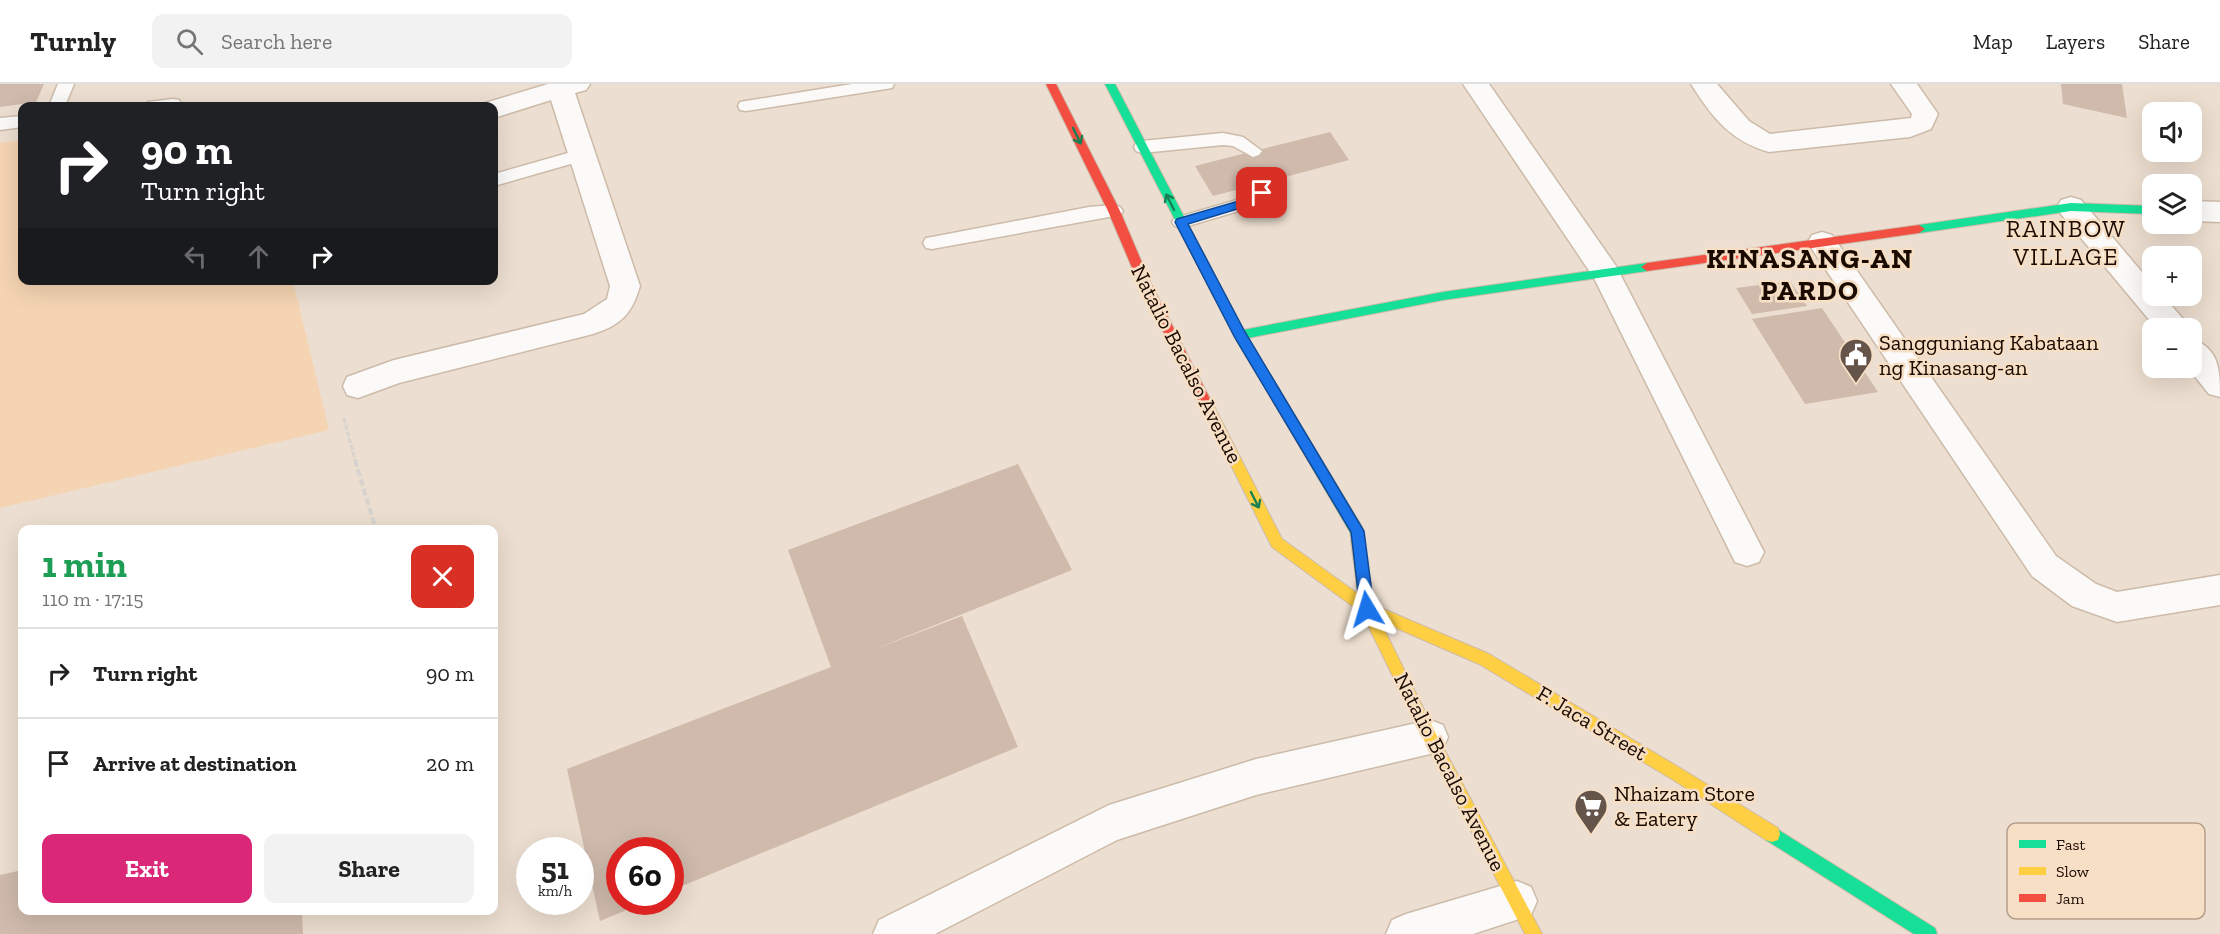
<!DOCTYPE html>
<html lang="en">
<head>
<meta charset="utf-8">
<style>
	:root { --surface:#fff; --page:#f2f2f2; --text:#222; --muted:#767676; --line:#e0e0e0; --accent:#db2777 }
	body { margin:0; font-family:"Zilla Slab",serif; background:var(--page); color:var(--text); height:100vh; display:flex; flex-direction:column; font-size:22px; white-space:nowrap }
	* { box-sizing:border-box; margin:0 }
	p { font-size:20px; color:var(--muted) }
	.icon { flex:none; width:33px; height:33px; fill:none; stroke:currentColor; stroke-width:2; stroke-linecap:round; stroke-linejoin:round }
	.map { position:relative; flex:1; overflow:hidden }
	.drawer { position:absolute; left:18px; top:441px; width:480px; height:390px; display:flex; flex-direction:column; background:var(--surface); border-radius:12px; box-shadow:0 6px 24px #0002 }
	.drawer>* { flex:none }
	.banner { position:absolute; left:18px; top:18px; width:480px; height:183px; border-radius:12px; box-shadow:0 6px 24px #0002; background:#202124; color:#fff; overflow:hidden }
	.controls { position:absolute; left:2142px; top:18px; display:grid; gap:12px }
	.controls a { display:grid; place-items:center; width:60px; height:60px; border-radius:12px; background:var(--surface); box-shadow:0 6px 24px #0002; font-size:30px }
	.speed { position:absolute; left:516px; top:753px; display:flex; gap:12px; font-size:30px; font-weight:700; text-align:center }
	.speed>* { display:grid; place-content:center; width:78px; height:78px; border-radius:50%; background:var(--surface); box-shadow:0 6px 24px #0002; line-height:1 }
	.speed small { font-size:15px; font-weight:400 }
	.speed .limit { border:9px solid #d22; background:#fff; color:#111 }
	.pin { position:absolute; display:grid; place-items:center; width:51px; height:51px; color:#fff; margin:-26px; border-radius:12px; box-shadow:0 3px 9px #0006 }
	.me { position:absolute; width:66px; margin:-33px; rotate:353deg; stroke-linejoin:round; filter:drop-shadow(0 0 4px #0008) }
	.turn { display:flex; align-items:center; gap:21px; height:126px; padding:0 24px; font-size:27px }
	.turn .icon { width:78px; height:78px; stroke-width:2.5 }
	.turn b { display:block; font-size:42px; line-height:51px }
	.lanes { display:flex; align-items:center; height:57px; padding:0 24px; background:#0003; justify-content:center; gap:30px; direction:ltr }
	.lanes .off { opacity:.35 }
	.round { display:grid; place-items:center; flex:none; width:63px; height:63px; border-radius:12px; background:var(--page) }
	.head { display:flex; align-items:center; justify-content:space-between; height:102px; padding:0 24px }
	h1 { font-size:36px; font-weight:700; line-height:45px; color:#1e9e55 }
	.button { display:flex; gap:12px; margin-top:auto; padding:12px 24px }
	.button a { flex:1; height:69px; border-radius:12px; background:var(--accent); color:#fff; font-size:24px; font-weight:700; line-height:69px; text-align:center }
	.button a+a { background:var(--page); color:var(--text) }
	ul { padding:0; list-style:none }
	li { display:flex; align-items:center; gap:18px; height:90px; padding:0 24px; border-top:2px solid var(--line) }
	li div { flex:1 }
	li b { display:block; font-size:22px }
	li em { font-style:normal }
	header { display:flex; align-items:center; gap:36px; box-sizing:border-box; height:84px; padding:0 30px; background:var(--surface); border-bottom:2px solid var(--line) }
	header strong { font-size:28px }
	nav { display:flex; gap:33px; margin-inline-start:auto; font-size:21px }
	.search { width:420px; height:54px; background:var(--page); display:flex; align-items:center; gap:15px; box-sizing:border-box; padding:0 21px; border-radius:12px; color:var(--muted); font-size:22px }
	.map>svg:first-child { display:block }
</style>
</head>
<body>
<header>
<strong>Turnly</strong>
<div class="search"><svg class="icon" aria-label="search" viewBox="0 0 24 24"><circle cx="10" cy="10" r="6"/><path d="M15 15l6 6"/></svg>Search here</div>
<nav><a>Map</a><a>Layers</a><a>Share</a></nav>
</header>
<div class="map">
<svg width="2220" height="850" viewBox="0 0 2220 850">
	<rect width="100%" height="100%" fill="#ecded0"/>
	<!-- green -->
	<polygon fill="#f4d4b2" points="22,56 22,196 293,197 329,346 0,424 0,59"/>
	<!-- building -->
	<g fill="#cfbaac">
		<polygon points="0,0 44,0 36,18 0,23"/>
		<polygon points="2061,0 2122,0 2127,34 2063,20"/>
		<polygon points="1330,48 1349,76 1213,112 1195,82"/>
		<polygon points="1790,197 1807,222 1752,230 1736,204"/>
		<polygon points="1822,224 1878,308 1805,320 1752,235"/>
		<polygon points="1018,380 1072,486 870,567 962,532 1018,663 670,807 670,766 620,766 620,818 646,818 600,837 567,685 831,583 788,466"/>
		<polygon points="22,786 22,826 302,826 303,850 0,850 0,791"/>
	</g>
	<g fill="none" stroke-linecap="round" stroke-linejoin="round">
		<!-- lane casing -->
		<g stroke="#cdbba9" stroke-width="3">
			<g id="lane">
				<polygon points="58,0 74,0 65,22 49,22"/>
				<polygon points="852,0 894,0 892,4 886,5 746,27 740,26 738,22 740,18 746,17"/>
				<polygon points="173,15 179,16 181,20 180,22 146,22 148,18"/>
				<polygon points="22,32 22,43 0,46 0,34"/>
				<polygon points="1223,49 1243,53 1262,67 1259,71 1253,73 1233,62 1223,61 1142,69 1136,67 1134,63 1136,59 1142,57"/>
				<polygon points="582,65 588,67 591,71 588,75 494,102 494,90"/>
				<polygon points="1267,91 1273,93 1276,97 1268,113 1259,121 1181,144 1175,142 1172,138 1175,134 1247,113 1255,106 1261,93"/>
				<polygon points="1114,121 1120,123 1123,127 1120,131 932,165 926,164 923,159 926,154 932,153 1089,123"/>
			</g>
		</g>
		<!-- street casing -->
		<g stroke="#cdbba9" stroke-width="3">
			<g id="street">
				<path d="M548,0H590L586,6L575,9L640,202C632,230 621,241 593,250L399,299L358,314L347,311L343,302L347,293L394,276L584,230L607,215L610,202L551,16L494,34V22H483L485,19Z"/>
				<polygon points="1463,0 1489,0 1616,182 1764,468 1759,478 1747,482 1735,478 1594,194"/>
				<path d="M1691,0H1717L1749,37L1770,50L1911,34L1912,30L1891,0H1917L1938,30L1931,45L1910,53L1769,68C1730,57 1712,33 1691,0Z"/>
				<polygon points="2071,113 2081,116 2152,200 2152,212 2163,212 2184,236 2188,244 2156,244 2061,130 2057,123 2061,116"/>
				<polygon points="2192,117 2220,118 2220,138 2192,137"/>
				<polygon points="1822,148 1832,151 2056,472 2096,500 2117,508 2220,491 2220,521 2117,538 2072,522 2032,492 1812,165 1808,158 1812,151"/>
				<path d="M2192,255C2220,265 2220,287 2220,313L2209,310L2188,284H2192Z"/>
				<polygon points="1430,636 1443,641 1448,653 1443,665 1430,670 1256,711 1117,756 935,850 873,850 879,836 1109,721 1256,675"/>
				<polygon points="1517,797 1531,803 1537,817 1531,831 1473,850 1386,850 1392,836 1406,830"/>
			</g>
		</g>
		<!-- fast casing -->
		<g stroke="#cdbba9" stroke-width="2">
			<g id="fast">
				<polygon points="1105,0 1115,0 1243,246 1443,208 1647,179 1653,183 1647,187 1443,216 1248,254 1362,443 1365,456 1363,460 1358,462 1353,460 1350,448 1236,254"/>
				<polygon points="2071,119 2152,122 2152,130 2071,127 1919,149 1913,145 1919,141"/>
				<polygon points="1772,742 1935,844 1937,850 1914,850 1766,756 1764,750 1766,744"/>
			</g>
		</g>
		<!-- slow casing -->
		<g stroke="#cdbba9" stroke-width="2">
			<polygon id="slow" points="1204,310 1208,311 1282,455 1358,510 1351,456 1353,452 1358,450 1363,452 1374,521 1489,570 1685,687 1778,744 1780,750 1778,756 1772,758 1766,756 1675,697 1479,580 1380,537 1435,648 1542,850 1525,850 1425,658 1362,529 1272,463 1198,315"/>
		</g>
		<!-- jam casing -->
		<g stroke="#cdbba9" stroke-width="2">
			<g id="jam">
				<polygon points="1046,0 1056,0 1120,127 1151,200 1210,315 1208,319 1200,319 1198,315 1139,200 1108,127"/>
				<polygon points="1919,141 1925,145 1919,149 1647,187 1641,183 1647,179"/>
			</g>
		</g>
		<!-- path-far1 -->
		<polyline stroke="#d8d3ce" stroke-width="3" stroke-dasharray="5 2" stroke-linecap="butt" points="344,334 355,377"/>
		<!-- path -->
		<polyline stroke="#d8d3ce" stroke-width="4" stroke-dasharray="7 3" stroke-linecap="butt" points="355,376 376,446"/>
		<!-- lane -->
		<use href="#lane" fill="#fcfaf8" fill-rule="evenodd"/>
		<!-- street -->
		<use href="#street" fill="#fcfaf8" fill-rule="evenodd"/>
		<!-- fast -->
		<use href="#fast" fill="#16e098" fill-rule="evenodd"/>
		<!-- slow -->
		<use href="#slow" fill="#ffcf43" fill-rule="evenodd"/>
		<!-- jam -->
		<use href="#jam" fill="#f24e42" fill-rule="evenodd"/>
	</g>
	<!-- one-way arrows -->
	<defs><path id="oneway-shaft" d="M-6 0H5M1.5-3L5.5 0L1.5 3" fill="none" stroke-width="1.6" stroke-linecap="round" stroke-linejoin="round" transform="scale(1.5)"/></defs>
	<g stroke="#188054">
		<use href="#oneway-shaft" transform="translate(1077 52) rotate(64)"/>
		<use href="#oneway-shaft" transform="translate(1170 118) rotate(-117)"/>
		<use href="#oneway-shaft" transform="translate(1255 416) rotate(63)"/>
	</g>
	<!-- route -->
	<polygon fill="#1a73e8" stroke="#114b97" stroke-width="1.5" points="1262,105 1268,109 1257,119 1188,140 1245,248 1364,447 1374,525 1372,530 1367,532 1362,530 1360,525 1351,448 1235,254 1175,138 1177,135 1249,114"/>
	<!-- icons -->
	<defs>
		<g id="civic-pin" transform="scale(1.725)"><path d="M0 17L-7.5 6A9.5 9.5 0 1 1 7.5 6Z" fill="#645449" stroke="#f7dfc5"/><path d="M-.6-6.5H3V-4.5H.6V-3L4-1V1h2V6H-6V1h2V-1L-.6-3ZM-1.2 2.5V6h2.4V2.5Z" fill="#fff"/></g>
		<g id="supermarket-pin" transform="scale(1.725)"><path d="M0 17L-7.5 6A9.5 9.5 0 1 1 7.5 6Z" fill="#645449" stroke="#f7dfc5"/><path d="M-6-5.5h2.5l.6 2H6L4.5 2H-2.5L-4.4-4H-6ZM-1.5 3.2a1.3 1.3 0 1 0 .1 0ZM3 3.2a1.3 1.3 0 1 0 .1 0Z" fill="#fff"/></g>
	</defs>
	<g fill-rule="evenodd">
		<use href="#civic-pin" x="1856" y="271"/>
		<use href="#supermarket-pin" x="1591" y="722"/>
	</g>
	<g text-anchor="middle" dominant-baseline="central" stroke-width="5" stroke-linejoin="round" paint-order="stroke">
		<!-- poi labels -->
		<g font-size="22" fill="#1a0a00" stroke="#f7dfc5" text-anchor="start">
			<text x="1879" y="258">Sangguniang Kabataan<tspan x="1879" dy="25">ng Kinasang-an</tspan></text>
			<text x="1614" y="709">Nhaizam Store<tspan x="1614" dy="25">&amp; Eatery</tspan></text>
		</g>
		<!-- street labels -->
		<g font-size="22" fill="#1a0a00" stroke="#f7dfc5">
			<text transform="translate(1187 280) rotate(63)">Natalio Bacalso Avenue</text>
			<text transform="translate(1592 639) rotate(31)">F. Jaca Street</text>
			<text transform="translate(1450 688) rotate(63)">Natalio Bacalso Avenue</text>
		</g>
		<!-- neighbourhood labels -->
		<g font-size="24" letter-spacing="1.5" fill="#1a0a00" stroke="#f7dfc5">
			<text x="2066" y="144">RAINBOW<tspan x="2066" dy="28">VILLAGE</tspan></text>
		</g>
		<!-- district labels -->
		<g font-size="28" font-weight="bold" letter-spacing="1.5" fill="#1a0a00" stroke="#f7dfc5">
			<text x="1810" y="174">KINASANG-AN<tspan x="1810" dy="32">PARDO</tspan></text>
		</g>
	</g>
	<!-- legend -->
	<rect x="2007" y="739" width="198" height="96" rx="9" fill="#f7dfc5" stroke="#b59f8a" stroke-width="1.5"/>
	<rect x="2019" y="756" width="27" height="8" fill="#16e098"/>
	<rect x="2019" y="783" width="27" height="8" fill="#ffcf43"/>
	<rect x="2019" y="810" width="27" height="8" fill="#f24e42"/>
	<g font-size="16" fill="#1a0a00">
		<text x="2056" y="766">Fast</text>
		<text x="2056" y="793">Slow</text>
		<text x="2056" y="820">Jam</text>
	</g>
</svg>
<div class="controls">
<a><svg class="icon" aria-label="sound" viewBox="0 0 24 24"><path d="M4 9h4l5-4v14l-5-4H4zM17 9q2 3 0 6"/></svg></a>
<a><svg class="icon" aria-label="layers" viewBox="0 0 24 24"><path d="M12 4l9 5-9 5-9-5zM3 14l9 5 9-5"/></svg></a>
<a>+</a>
<a>−</a>
</div>
<div class="speed"><div>51<small>km/h</small></div><div class="limit">60</div></div>
<div class="pin" style="left:1262px;top:109px;background:#d93025"><svg class="icon" aria-label="arrive" viewBox="0 0 24 24"><path d="M6 21V4h12l-3 4 3 4H6"/></svg></div>
<svg class="me" style="left:1367px;top:525px" viewBox="-20 -20 40 40"><path d="M0-17L14 15 0 8-14 15z" fill="#1a73e8" stroke="#fff" stroke-width="4"/></svg>
<div class="banner">
<div class="turn"><svg class="icon" aria-label="right" viewBox="0 0 24 24"><path d="M7 20v-9h11M14 6l5 5-5 5"/></svg><div><b>90 m</b>Turn right</div></div>
<div class="lanes"><svg class="icon off" aria-label="left" viewBox="0 0 24 24"><path d="M17 20v-9H6M10 6l-5 5 5 5"/></svg><svg class="icon off" aria-label="ahead" viewBox="0 0 24 24"><path d="M12 20V5M6 11l6-6 6 6"/></svg><svg class="icon" aria-label="right" viewBox="0 0 24 24"><path d="M7 20v-9h11M14 6l5 5-5 5"/></svg></div>
</div>
<section class="drawer">
<div class="head"><div><h1>1 min</h1><p>110 m · 17:15</p></div><a class="round" style="background:#d93025;color:#fff"><svg class="icon" aria-label="close" viewBox="0 0 24 24"><path d="M6 6l12 12M18 6L6 18"/></svg></a></div>
<ul>
<li><svg class="icon" aria-label="right" viewBox="0 0 24 24"><path d="M7 20v-9h11M14 6l5 5-5 5"/></svg><div><b>Turn right</b></div><em>90 m</em></li>
<li><svg class="icon" aria-label="arrive" viewBox="0 0 24 24"><path d="M6 21V4h12l-3 4 3 4H6"/></svg><div><b>Arrive at destination</b></div><em>20 m</em></li>
</ul>
<div class="button"><a>Exit</a><a>Share</a></div>
</section>
</div>
</body>
</html>
